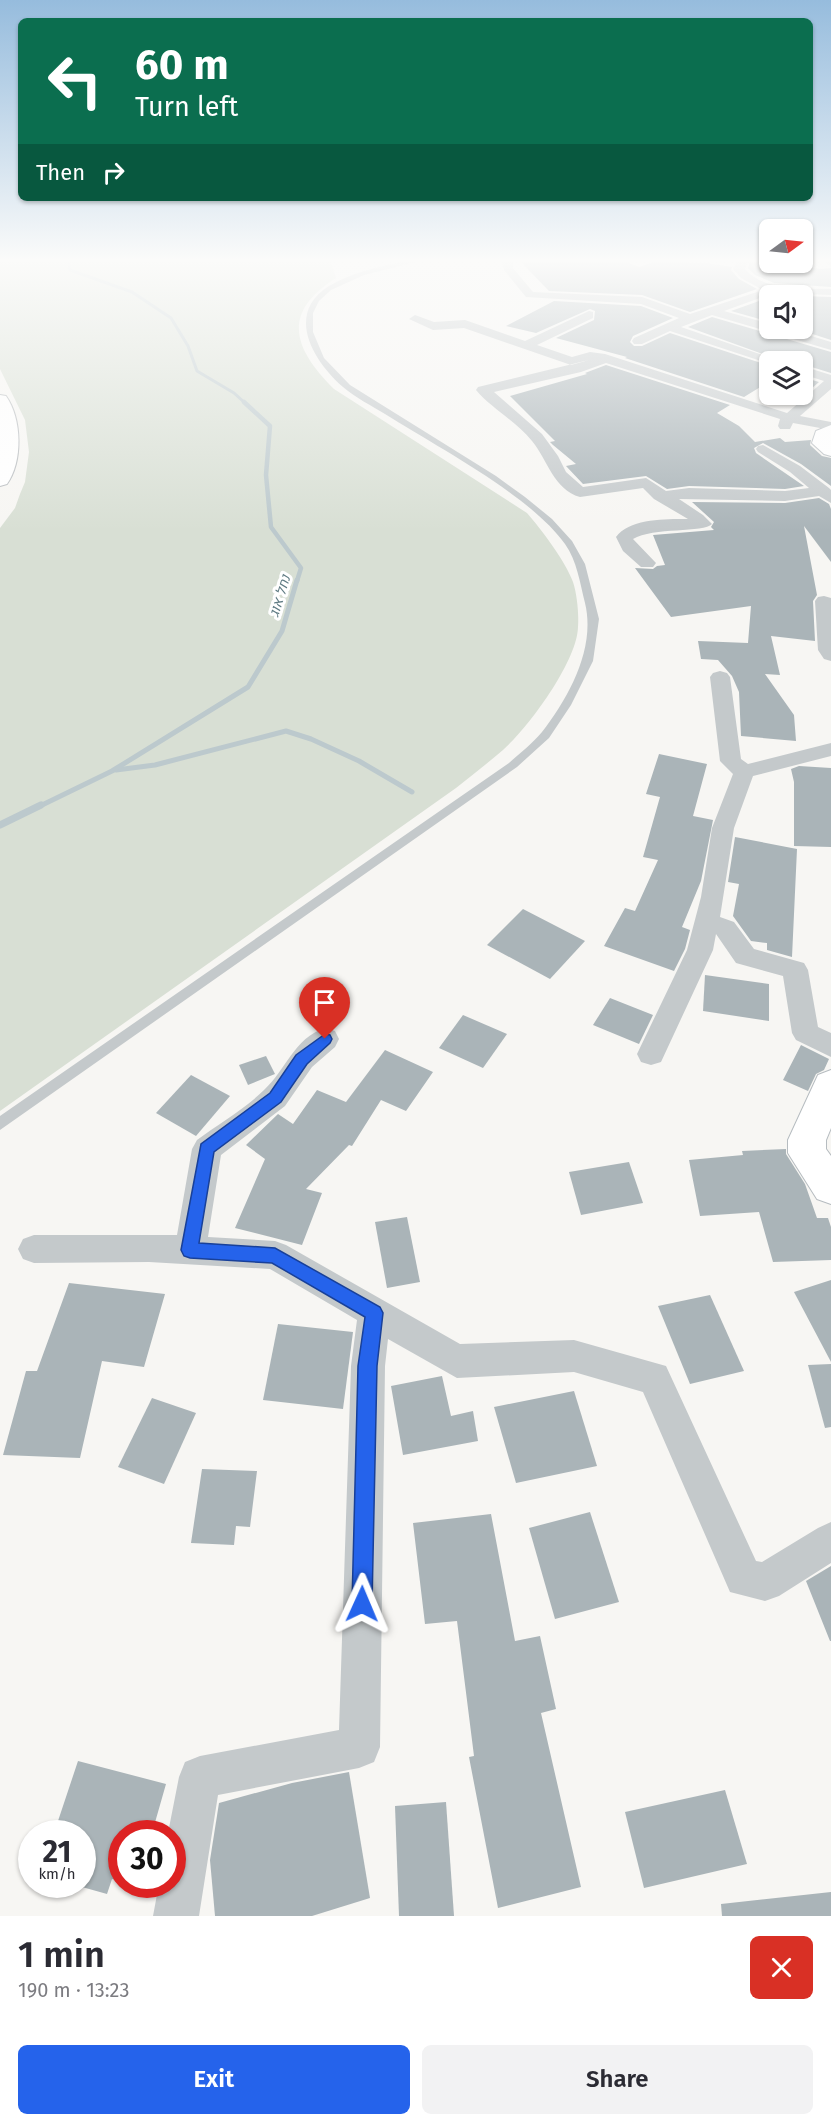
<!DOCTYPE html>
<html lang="en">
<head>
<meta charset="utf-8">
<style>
	:root { --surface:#fff; --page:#f2f2f3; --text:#2b2b33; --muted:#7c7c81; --accent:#2563eb }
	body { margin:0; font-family:"Fira Sans",Heebo,sans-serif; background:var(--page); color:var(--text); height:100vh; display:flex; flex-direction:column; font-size:22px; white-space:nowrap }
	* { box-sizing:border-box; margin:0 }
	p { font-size:20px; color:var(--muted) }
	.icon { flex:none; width:33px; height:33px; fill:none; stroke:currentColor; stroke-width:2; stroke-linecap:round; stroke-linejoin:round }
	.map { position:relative; height:1916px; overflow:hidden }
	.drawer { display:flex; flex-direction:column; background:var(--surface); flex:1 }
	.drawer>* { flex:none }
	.guide { position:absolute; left:18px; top:18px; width:795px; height:183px; border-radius:9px; box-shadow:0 2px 4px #0004; background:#0b6e4f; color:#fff; overflow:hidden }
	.needle { width:39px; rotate:75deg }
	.fabs { position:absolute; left:759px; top:219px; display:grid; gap:12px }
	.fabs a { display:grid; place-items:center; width:54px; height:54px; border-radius:9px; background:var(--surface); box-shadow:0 2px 4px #0004; font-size:30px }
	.speed { position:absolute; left:18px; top:1820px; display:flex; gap:12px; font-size:30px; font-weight:700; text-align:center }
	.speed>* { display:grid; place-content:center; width:78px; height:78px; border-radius:50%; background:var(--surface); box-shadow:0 2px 4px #0004; line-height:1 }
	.speed small { font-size:15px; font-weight:400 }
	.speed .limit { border:9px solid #d22; background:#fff; color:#111 }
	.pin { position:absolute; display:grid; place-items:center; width:51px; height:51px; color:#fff; margin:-62px -26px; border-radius:50% 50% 50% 0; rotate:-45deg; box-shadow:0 0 6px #0007 }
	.pin .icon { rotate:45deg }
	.me { position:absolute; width:66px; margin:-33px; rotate:1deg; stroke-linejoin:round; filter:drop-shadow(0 0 4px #0008) }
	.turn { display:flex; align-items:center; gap:21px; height:126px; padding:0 18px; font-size:27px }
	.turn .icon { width:78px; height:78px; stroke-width:2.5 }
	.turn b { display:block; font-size:42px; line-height:51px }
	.then { display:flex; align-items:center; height:57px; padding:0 18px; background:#0003; gap:12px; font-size:22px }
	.round { display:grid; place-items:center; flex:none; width:63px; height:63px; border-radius:9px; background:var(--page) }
	.summary { display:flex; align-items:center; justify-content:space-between; height:102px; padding:0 18px }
	h1 { font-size:36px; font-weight:600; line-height:45px }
	.cta { display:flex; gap:12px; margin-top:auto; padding:12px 18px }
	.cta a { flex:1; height:69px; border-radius:9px; background:var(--accent); color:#fff; font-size:24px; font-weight:600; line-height:69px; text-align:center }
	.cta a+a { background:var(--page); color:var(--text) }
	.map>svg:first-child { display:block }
</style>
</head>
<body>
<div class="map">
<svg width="831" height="1916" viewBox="0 0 831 1916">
	<rect width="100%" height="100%" fill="#f7f6f3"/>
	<!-- green -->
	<path fill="#d8dfd4" d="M0,262H331L336,278C281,313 293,348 334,389L527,513C541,529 566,562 573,582C577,594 579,614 578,627C577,662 528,728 503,750C488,763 472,775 456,788L0,1111V528L15,508L20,494L25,482L29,452L25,420L0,369Z"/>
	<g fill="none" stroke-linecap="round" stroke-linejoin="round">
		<!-- stream-far3 -->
		<polyline stroke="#bcc9cd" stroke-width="3" points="69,262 70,270 132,292 171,318 188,346 197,371 234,393 245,403"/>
		<!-- stream-far2 -->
		<polyline stroke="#bcc9cd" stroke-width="4.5" points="244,402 270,426 266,475 271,527 301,568 297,581"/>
		<!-- stream-far1 -->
		<g stroke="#bcc9cd" stroke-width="5">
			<polyline points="116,770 155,765 286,731 311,739 359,761 412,792"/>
			<polyline points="38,807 112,771 248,687 282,631 297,580"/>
		</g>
		<!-- stream -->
		<polyline stroke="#bcc9cd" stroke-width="7" points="0,825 41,805"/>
	</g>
	<!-- building -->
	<g fill="#aab4b8">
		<polygon points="521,262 627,262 639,267 654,262 707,263 732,267 731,270 739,279 757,289 690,312 642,295 549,291"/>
		<polygon points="750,262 776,262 820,269 831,268 831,287 774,283 755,275 748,268"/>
		<polygon points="802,296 831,297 831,340 794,328 802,328"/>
		<polygon points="770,297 770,322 731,311"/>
		<polygon points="554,301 641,306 673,318 633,336 630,342 634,346 642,346 670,333 770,366 770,381 744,397 625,358 627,357 556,338 594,320 595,311 590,309 536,333 506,326"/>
		<polygon points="712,317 831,352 831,373 802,364 802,362 785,362 688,327"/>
		<polygon points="606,365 730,405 717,413 739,426 755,442 780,438 785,442 811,440 810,445 822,456 831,458 831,486 801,464 763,443 754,448 756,453 804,486 785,489 689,486 667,489 646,476 583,484 566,466 576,464 553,445 550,442 555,441 510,396 587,374 585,373"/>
		<polygon points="802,377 819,382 804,395 802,394"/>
		<polygon points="819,498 829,504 831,509 831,562 804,526 817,595 813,601 815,641 771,636 780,675 765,674 794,715 796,741 741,736 739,692 732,676 718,660 701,659 698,641 748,643 751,606 671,617 635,568 653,569 657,566 665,565 653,535 714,530 711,527 714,522 692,502 785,503"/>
		<polygon points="659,754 707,764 693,816 713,820 701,881 682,927 690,930 685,949 674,971 604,946 625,908 635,911 658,860 643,857 660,797 646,794"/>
		<polygon points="799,766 831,768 831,847 794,846 794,782 791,769"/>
		<polygon points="735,837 797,849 792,957 767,950 767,943 751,941 733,916 739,884 728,882"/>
		<polygon points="523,909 585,941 550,979 487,945"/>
		<polygon points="705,975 769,984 769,1021 703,1011"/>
		<polygon points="610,998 653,1015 639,1044 593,1025"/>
		<polygon points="463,1015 507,1034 483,1068 439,1048"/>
		<polygon points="801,1045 829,1059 824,1070 816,1074 808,1091 783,1080"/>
		<polygon points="385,1050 433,1072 406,1111 381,1100 352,1146 349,1145 306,1189 322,1193 302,1245 235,1228 265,1159 246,1145 278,1114 293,1124 317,1090 346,1102"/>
		<polygon points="266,1056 275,1074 248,1085 239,1065"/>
		<polygon points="191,1075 230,1096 196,1136 156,1113"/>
		<polygon points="786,1149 786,1154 805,1184 817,1218 828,1218 831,1227 831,1260 773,1262 759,1212 700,1216 689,1160 743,1155 742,1151"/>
		<polygon points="629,1162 643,1203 581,1215 569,1172"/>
		<polygon points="407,1217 420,1282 387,1288 375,1222"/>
		<polygon points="831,1280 831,1362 794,1292"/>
		<polygon points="69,1283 165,1294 144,1367 102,1361 80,1458 3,1455 26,1371 37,1371"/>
		<polygon points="710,1295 744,1371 690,1384 658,1306"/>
		<polygon points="278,1324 353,1332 343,1409 263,1400"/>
		<polygon points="831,1364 831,1427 825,1428 808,1365"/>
		<polygon points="442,1376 451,1416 473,1411 478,1441 403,1455 391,1386"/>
		<polygon points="574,1391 597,1466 516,1483 494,1407"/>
		<polygon points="152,1398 196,1413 164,1484 118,1467"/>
		<polygon points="202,1469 257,1471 250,1527 236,1526 234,1545 191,1543"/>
		<polygon points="590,1512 619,1602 555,1619 529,1528"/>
		<polygon points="491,1514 515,1641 540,1636 556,1709 541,1713 581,1887 498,1908 469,1757 474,1756 457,1621 425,1624 413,1523"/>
		<polygon points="831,1566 831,1641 830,1641 806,1581"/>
		<polygon points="78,1761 166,1784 152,1833 122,1833 122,1882 112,1879 107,1894 82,1887 82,1833 54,1833"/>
		<polygon points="349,1772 370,1898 312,1916 215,1916 210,1860 219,1803 292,1783"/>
		<polygon points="725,1790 747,1864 644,1888 625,1812"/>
		<polygon points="446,1802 454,1916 399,1916 395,1806"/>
		<polygon points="831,1892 831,1916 722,1916 721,1904"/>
	</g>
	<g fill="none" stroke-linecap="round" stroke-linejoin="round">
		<!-- secondary casing -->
		<g stroke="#b6bcc0" stroke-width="2">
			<g id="secondary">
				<polygon points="831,425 831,456 824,454 812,443 816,431"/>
				<polygon points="831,1070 831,1128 826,1140 826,1149 831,1156 831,1204 817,1199 788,1153 788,1140 818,1075"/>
			</g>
		</g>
		<!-- highway casing -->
		<g stroke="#b8bcbf" stroke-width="2">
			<path id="highway" d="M0,395L6,396C22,419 23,461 7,484L0,486Z"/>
		</g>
		<!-- lane -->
		<path fill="#c4c9cb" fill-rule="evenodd" d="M402,262H416L364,275L331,290L319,301L313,313V332L324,358L350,385L496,476L525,497L552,519L572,541L585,564L599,619L593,661L571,705L549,738L517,767L0,1130V1116L509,763C520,753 533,743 542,732C569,697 596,648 585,603C580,583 577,561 565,544C530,495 437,447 385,414C372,406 356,398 343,387C314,362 284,314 329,286C351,273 377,267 402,262Z"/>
		<!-- street -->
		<g fill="#c4c9cb" fill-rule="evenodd">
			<path d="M502,262H513V268L533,292L642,297L690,314L763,290L741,278L733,269L737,262H748L745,269C765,292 803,288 831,289V295L774,293L724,311L770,324V328H785L831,342V350L712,315L681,327L783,362H770V364L670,331L642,344H634L632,341L634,338L679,318L641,304L526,297L504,270Z"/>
			<polygon points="824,262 831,262 831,266"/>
			<path d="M589,311L593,312V318L537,345L572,357L590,352L605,354L787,413L824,381L802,374V366L831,375V389L800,416L831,422V430L793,423L790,429H780L778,426L780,419L606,363L581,372L494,392L542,434L558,456L566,472L583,487L646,478L666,491L689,488L785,491L809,488L790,472L758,452L756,449L758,446L763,445L800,466L829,488L831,490V503L819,496L785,501L679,499L703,515L712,524C704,533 653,527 633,539L656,563L653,567H641L623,551L616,537C630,518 667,519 688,519L654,499L643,488L580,497C554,490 547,459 532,441C516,421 492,409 476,390L478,387L589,360L571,365L464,328L433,330L409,319L415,315L434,322L465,320L525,341Z"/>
			<polygon points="824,596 831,598 831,661 824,659 818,650 815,601 818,597"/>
			<polygon points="720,671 727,673 730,677 741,759 748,764 831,743 831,756 753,776 734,828 720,917 734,922 754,949 804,963 808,970 818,1027 831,1033 831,1057 796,1040 792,1033 783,976 736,963 716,934 713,950 661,1062 651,1065 641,1062 637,1054 687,950 701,897 712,828 733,774 720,761 710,677 713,673"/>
			<path d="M325,1028L335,1031L339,1039L335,1047L312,1067L285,1106L221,1155L208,1237L275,1241L286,1245L460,1344L574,1340L666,1366L756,1561L762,1562L818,1528L831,1522V1563L779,1596L765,1601L730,1592L643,1392L574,1372L457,1378L388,1339L385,1366L380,1747L374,1762L359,1768L218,1795L199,1916H153L159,1884H172V1833H168L179,1777L185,1762L200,1756L339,1730L351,1366L357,1320L270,1269L149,1262L34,1263L23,1259L18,1249L23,1239L34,1235H177L192,1149L197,1140C218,1124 245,1109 264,1090C286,1070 294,1038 325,1028Z"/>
		</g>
		<!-- secondary -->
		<use href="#secondary" fill="#fff" fill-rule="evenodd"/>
		<!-- highway -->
		<use href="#highway" fill="#fff" fill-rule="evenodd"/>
	</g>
	<!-- sky -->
	<linearGradient id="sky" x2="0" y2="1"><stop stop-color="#96bcdd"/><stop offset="0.49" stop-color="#fbfbfa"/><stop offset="1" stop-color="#fbfbfa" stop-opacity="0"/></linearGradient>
	<rect width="831" height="531" fill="url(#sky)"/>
	<!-- route -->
	<polygon fill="#2563eb" stroke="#184099" stroke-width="1.5" points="325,1034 330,1035 332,1039 330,1043 307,1064 281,1102 214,1152 199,1243 275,1248 380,1307 383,1313 377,1366 372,1604 369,1611 362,1615 355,1611 352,1604 358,1366 365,1317 272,1263 190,1258 184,1256 181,1250 201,1144 270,1093 296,1055"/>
	<g text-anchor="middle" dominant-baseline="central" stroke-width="6" stroke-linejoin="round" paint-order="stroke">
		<!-- far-water labels -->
		<g font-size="14" font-style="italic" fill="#5f7b83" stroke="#fff">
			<text transform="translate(280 596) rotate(-73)">נחל אוג</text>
		</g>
	</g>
</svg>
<div class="fabs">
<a><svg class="needle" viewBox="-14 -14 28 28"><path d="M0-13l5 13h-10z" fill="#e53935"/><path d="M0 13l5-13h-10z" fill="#7c7c81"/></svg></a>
<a><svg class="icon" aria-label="sound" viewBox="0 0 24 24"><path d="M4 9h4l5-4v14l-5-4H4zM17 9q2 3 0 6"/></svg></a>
<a><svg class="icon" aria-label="layers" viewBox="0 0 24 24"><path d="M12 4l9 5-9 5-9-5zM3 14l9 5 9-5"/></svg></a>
</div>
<div class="speed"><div>21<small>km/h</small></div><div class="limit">30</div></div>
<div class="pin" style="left:325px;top:1039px;background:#d93025"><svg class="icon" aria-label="arrive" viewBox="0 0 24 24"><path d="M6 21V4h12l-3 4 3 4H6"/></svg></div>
<svg class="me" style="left:362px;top:1604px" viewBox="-20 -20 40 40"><path d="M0-17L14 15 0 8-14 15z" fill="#2563eb" stroke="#fff" stroke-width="4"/></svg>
<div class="guide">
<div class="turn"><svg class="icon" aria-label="left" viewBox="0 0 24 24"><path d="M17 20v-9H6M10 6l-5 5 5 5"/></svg><div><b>60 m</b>Turn left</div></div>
<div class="then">Then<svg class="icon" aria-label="right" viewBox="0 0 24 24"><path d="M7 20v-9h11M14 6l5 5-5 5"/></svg></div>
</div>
</div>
<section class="drawer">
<div class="summary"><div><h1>1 min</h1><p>190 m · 13:23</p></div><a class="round" style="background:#d93025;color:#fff"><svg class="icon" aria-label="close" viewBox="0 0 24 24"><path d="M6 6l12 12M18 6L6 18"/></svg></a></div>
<div class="cta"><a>Exit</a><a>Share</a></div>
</section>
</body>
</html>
